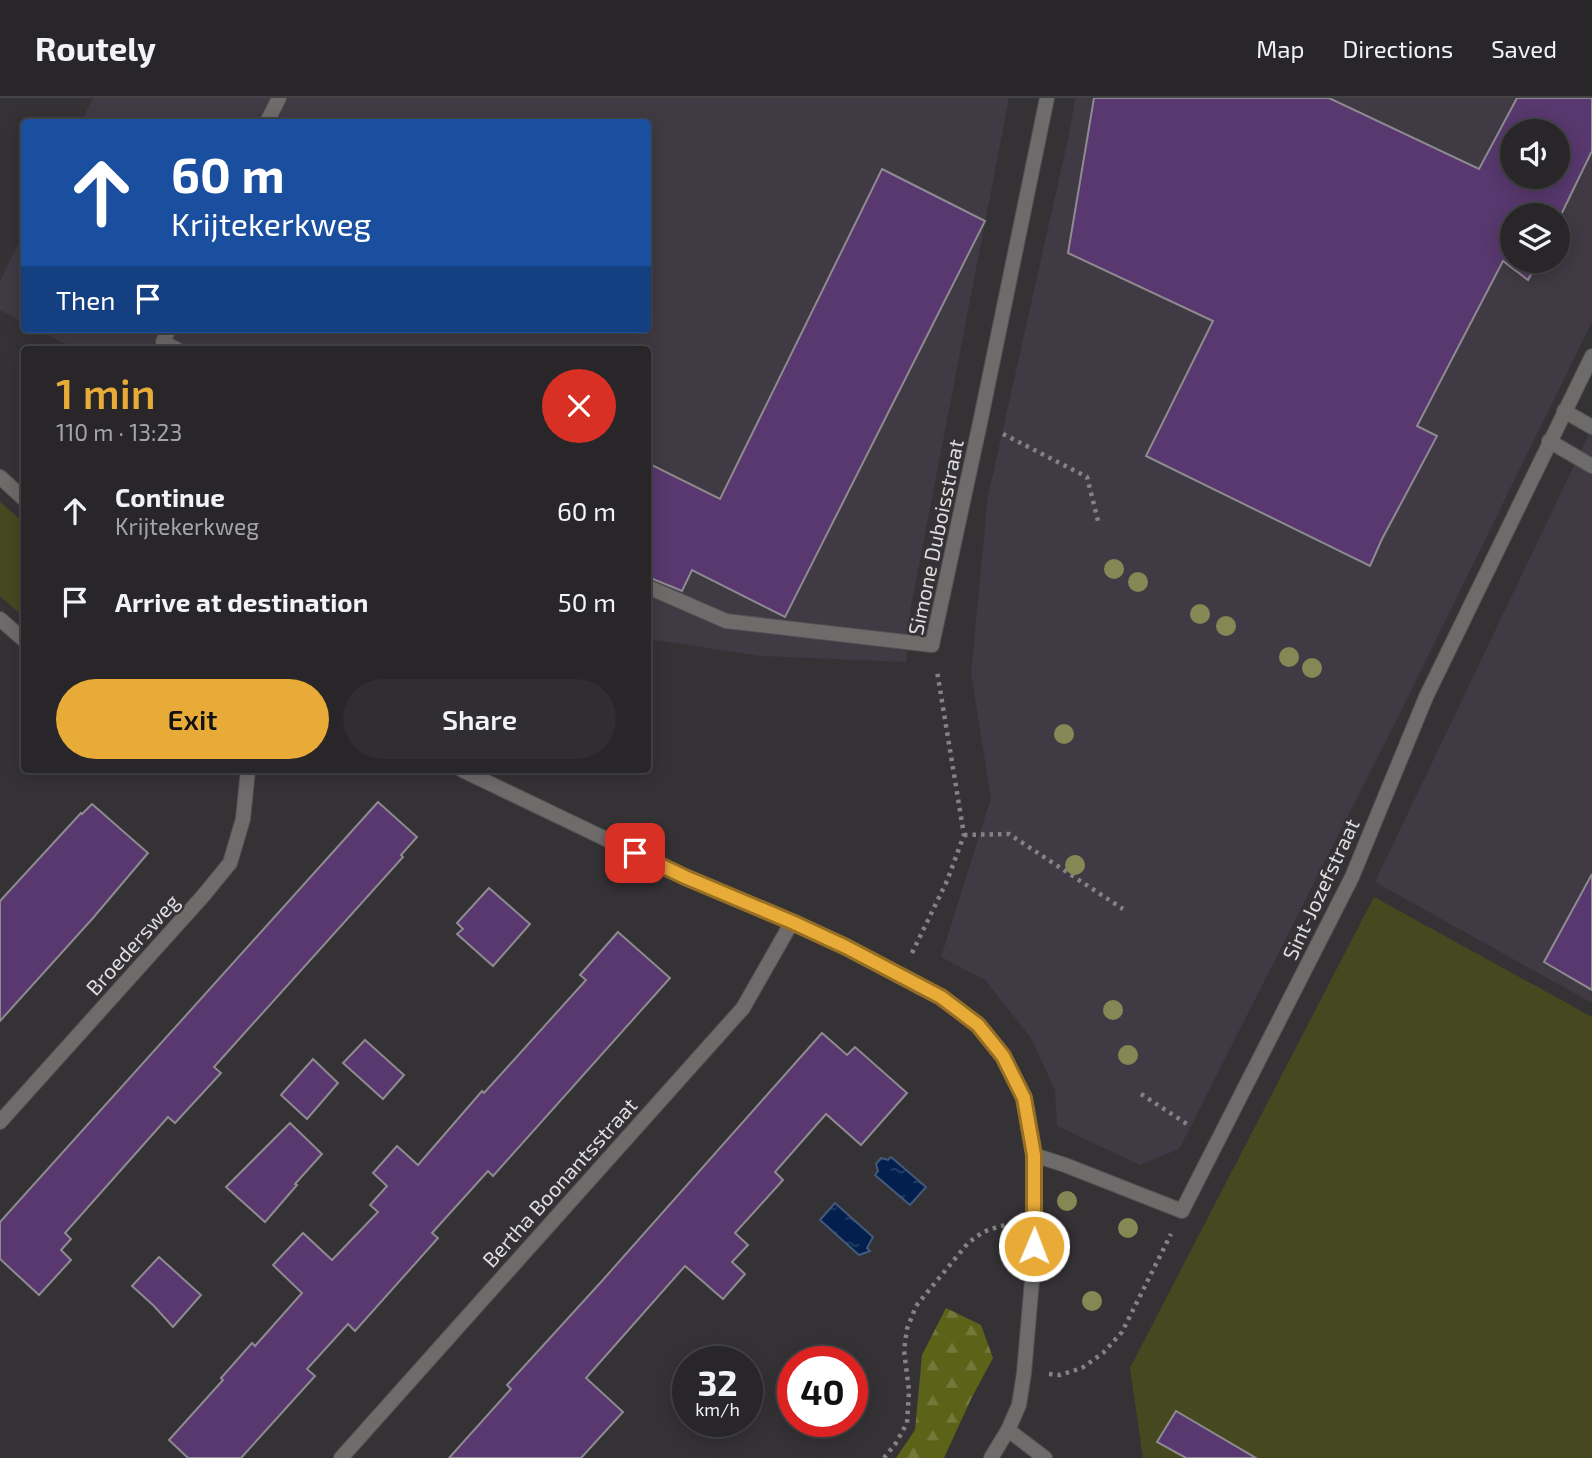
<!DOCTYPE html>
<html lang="en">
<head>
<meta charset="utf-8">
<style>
	:root { --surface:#282628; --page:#302e30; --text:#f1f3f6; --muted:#a5a5a8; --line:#444345; --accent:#e8ab37 }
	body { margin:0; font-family:"Exo 2",sans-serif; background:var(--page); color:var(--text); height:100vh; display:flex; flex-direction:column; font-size:26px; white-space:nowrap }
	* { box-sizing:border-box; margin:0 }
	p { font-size:23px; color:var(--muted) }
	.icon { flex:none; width:38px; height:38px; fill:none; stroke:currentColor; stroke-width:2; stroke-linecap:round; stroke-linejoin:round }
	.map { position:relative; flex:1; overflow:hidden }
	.details { position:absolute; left:21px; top:248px; width:630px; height:427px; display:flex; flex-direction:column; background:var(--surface); border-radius:7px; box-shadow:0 4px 18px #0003,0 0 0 2px var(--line) }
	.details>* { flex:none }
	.guide { position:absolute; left:21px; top:21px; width:630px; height:214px; border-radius:7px; box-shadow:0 4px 18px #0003,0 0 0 2px var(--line); background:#1a4fa0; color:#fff; overflow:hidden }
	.tools { position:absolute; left:1500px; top:21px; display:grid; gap:14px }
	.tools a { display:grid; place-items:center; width:70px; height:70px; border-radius:50%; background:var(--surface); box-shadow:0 4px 18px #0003,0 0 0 2px var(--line); font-size:35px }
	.speed { position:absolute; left:672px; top:1248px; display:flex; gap:14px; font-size:35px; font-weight:700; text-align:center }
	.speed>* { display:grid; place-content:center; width:91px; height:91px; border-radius:50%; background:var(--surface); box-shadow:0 4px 18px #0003,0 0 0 2px var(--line); line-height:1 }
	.speed small { font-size:18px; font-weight:400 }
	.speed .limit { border:10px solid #d22; background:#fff; color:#111 }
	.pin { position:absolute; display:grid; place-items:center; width:60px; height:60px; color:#fff; margin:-30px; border-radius:14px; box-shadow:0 4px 10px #0006 }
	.me { position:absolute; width:77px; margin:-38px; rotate:1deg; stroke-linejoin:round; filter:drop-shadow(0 0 5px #0008) }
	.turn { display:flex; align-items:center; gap:24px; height:147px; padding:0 35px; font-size:32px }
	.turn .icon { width:91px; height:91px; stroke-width:2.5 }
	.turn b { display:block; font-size:49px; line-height:60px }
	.then { display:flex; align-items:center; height:66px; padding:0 35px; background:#0003; gap:14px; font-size:26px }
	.round { display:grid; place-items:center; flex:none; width:74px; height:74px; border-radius:37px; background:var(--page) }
	.overview { display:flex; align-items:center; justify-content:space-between; height:119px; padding:0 35px }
	h1 { font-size:42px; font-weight:600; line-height:52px; color:var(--accent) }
	.primary-button { display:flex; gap:14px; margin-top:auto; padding:14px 35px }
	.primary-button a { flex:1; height:80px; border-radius:42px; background:var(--accent); color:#111; font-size:28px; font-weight:600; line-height:80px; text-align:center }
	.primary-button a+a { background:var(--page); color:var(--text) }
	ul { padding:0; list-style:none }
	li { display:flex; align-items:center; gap:21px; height:91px; padding:0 35px }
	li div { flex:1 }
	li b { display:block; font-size:26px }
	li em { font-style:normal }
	header { display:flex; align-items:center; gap:42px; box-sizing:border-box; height:98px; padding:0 35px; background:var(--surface); border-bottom:2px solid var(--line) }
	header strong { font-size:33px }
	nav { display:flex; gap:38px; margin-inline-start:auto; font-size:24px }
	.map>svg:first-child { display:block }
</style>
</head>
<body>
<header>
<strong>Routely</strong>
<nav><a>Map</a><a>Directions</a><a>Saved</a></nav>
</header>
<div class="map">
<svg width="1592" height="1360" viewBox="0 0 1592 1360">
	<defs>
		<pattern id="forest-firs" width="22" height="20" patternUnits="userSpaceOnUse" patternTransform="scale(1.75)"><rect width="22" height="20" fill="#5d6219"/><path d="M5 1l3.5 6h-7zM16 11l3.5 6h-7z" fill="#74783a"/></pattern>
		<pattern id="water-ripples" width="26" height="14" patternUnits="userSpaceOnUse" patternTransform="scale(1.75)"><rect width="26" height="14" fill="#021f4e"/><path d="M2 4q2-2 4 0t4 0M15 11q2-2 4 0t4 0" fill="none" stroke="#263f67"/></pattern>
	</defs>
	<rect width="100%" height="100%" fill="#353236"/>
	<!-- built -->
	<g fill="#3f3a43" fill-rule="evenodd">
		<polygon points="93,0 1009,0 910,514 906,564 761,558 648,541 648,252 76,252 37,231 648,231 648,24 81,24"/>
		<path d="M1075,0H1592V224L1401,613L1195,1020L1179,1051L1140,1067L1057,1028L1055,992L1031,940L985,882L941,859L991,700L971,575L988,398L1070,32ZM1512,33H1558V79H1512ZM1512,117H1558V163H1512Z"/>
		<polygon points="24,135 24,225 0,212 0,183"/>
		<polygon points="1592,330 1592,905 1375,784"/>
	</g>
	<!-- grass -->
	<g fill="#464920">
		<polygon points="0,404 24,425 24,519 0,498"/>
		<polygon points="1374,799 1592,919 1592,1360 1143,1360 1130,1270"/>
	</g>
	<!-- forest -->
	<polygon fill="url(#forest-firs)" points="946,1210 981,1227 993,1260 972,1299 944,1360 896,1360 915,1332 922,1257"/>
	<!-- water -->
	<g fill="url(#water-ripples)" stroke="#44587a" stroke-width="2">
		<polygon points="891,1059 926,1089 910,1107 875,1077 878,1073 876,1066 881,1060 888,1062"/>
		<polygon points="835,1105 873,1139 867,1150 870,1153 859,1157 820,1122"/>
	</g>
	<!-- building -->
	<g fill="#58386e" stroke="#8e8b90" stroke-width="2" fill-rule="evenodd">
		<path d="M1094,0H1329L1479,71L1517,0H1592V53L1558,123V117H1512V163H1538L1528,182L1503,163L1417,328L1437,338L1382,441L1370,468L1146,358L1213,223L1068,155ZM1512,33H1558V79H1512Z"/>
		<polygon points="882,71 985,123 785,519 692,472 682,493 648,479 648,365 720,401"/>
		<polygon points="378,704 417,739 401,757 403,759 214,969 221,975 175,1025 168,1019 65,1135 71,1141 61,1152 71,1162 39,1197 0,1161 0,1124"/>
		<polygon points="92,706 148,755 93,820 0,923 0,803 81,715 82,716"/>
		<polygon points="1592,776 1592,892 1544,864"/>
		<polygon points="489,790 530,826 493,868 457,836 463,831 457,825"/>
		<polygon points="618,834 670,880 493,1078 488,1073 432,1135 438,1140 355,1233 348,1226 307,1271 315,1278 241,1360 188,1360 169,1342 223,1282 221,1280 252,1245 255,1248 302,1195 273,1167 303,1135 332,1162 378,1114 370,1107 387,1088 373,1075 397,1048 418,1067 482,993 484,995 586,882 580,877"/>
		<polygon points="822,935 847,957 855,949 907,995 861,1047 826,1016 775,1074 783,1082 735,1135 748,1147 732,1164 745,1176 723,1201 685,1168 586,1280 623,1314 581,1360 449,1360 511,1291 507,1287 601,1184"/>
		<polygon points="365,942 404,977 383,1001 343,965"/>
		<polygon points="313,961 338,985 307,1021 281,997"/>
		<polygon points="290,1025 322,1056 295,1086 297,1087 265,1124 226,1089"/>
		<polygon points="159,1159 201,1197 173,1229 154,1208 132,1188"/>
		<polygon points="1176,1313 1256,1360 1186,1360 1157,1344"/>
	</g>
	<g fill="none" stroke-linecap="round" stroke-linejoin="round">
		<!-- service casing -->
		<g stroke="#535154" stroke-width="16">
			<g id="service">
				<polyline points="267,24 279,0"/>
				<polyline points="169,231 163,244 178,252"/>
				<polyline points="1564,313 1592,329"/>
				<polyline points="1549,343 1592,368"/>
				<polyline points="648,489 726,523 932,547"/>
			</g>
		</g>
		<!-- minor casing -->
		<g stroke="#535154" stroke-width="16">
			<g id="minor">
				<polyline points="932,547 980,325 1047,0"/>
				<polyline points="0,1024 203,798 230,765 243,721 248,672"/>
				<polyline points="1034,1057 1065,1067 1182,1113 1352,779 1426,599 1592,258"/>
				<polyline points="1008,1332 1045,1360"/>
				<polyline points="341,1360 743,910 792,824"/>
			</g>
		</g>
		<!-- tertiary casing -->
		<g stroke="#535154" stroke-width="16">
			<g id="tertiary">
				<polyline points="0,379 24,401"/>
				<polyline points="0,521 24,542"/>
				<polyline points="462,672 685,779 792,824 846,849 941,899 978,927 1003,958 1024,1000 1034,1057 1035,1125 1033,1171 1024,1275 1019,1307 1008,1332 991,1360"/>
			</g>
		</g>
		<!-- path -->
		<g stroke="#848285" stroke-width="4.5" stroke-dasharray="3.5 5" stroke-linecap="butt">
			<polyline points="1003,336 1087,379 1099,427"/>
			<polyline points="964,737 1009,736 1123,811"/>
			<polyline points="912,855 947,783 964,737 937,573"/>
			<polyline points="1141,996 1187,1026"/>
			<polyline points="1049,1276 1060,1277 1082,1270 1103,1255 1122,1234 1171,1136"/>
			<polyline points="884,1360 896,1345 907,1325 909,1293 904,1252 907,1231 916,1208 968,1145 983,1134 1000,1128 1010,1127"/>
		</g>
		<!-- service -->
		<use href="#service" stroke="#6e6b6b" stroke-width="14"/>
		<!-- minor -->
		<use href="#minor" stroke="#6e6b6b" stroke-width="14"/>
		<!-- tertiary -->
		<use href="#tertiary" stroke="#6e6b6b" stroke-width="14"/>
	</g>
	<!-- trees -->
	<g fill="#858854">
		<circle cx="1114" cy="471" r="10"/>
		<circle cx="1138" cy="484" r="10"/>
		<circle cx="1200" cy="516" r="10"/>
		<circle cx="1226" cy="528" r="10"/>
		<circle cx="1289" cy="559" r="10"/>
		<circle cx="1312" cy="570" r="10"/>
		<circle cx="1064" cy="636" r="10"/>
		<circle cx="1075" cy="767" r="10"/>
		<circle cx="1113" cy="912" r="10"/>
		<circle cx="1128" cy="957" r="10"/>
		<circle cx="1067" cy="1103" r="10"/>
		<circle cx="1128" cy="1130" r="10"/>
		<circle cx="1092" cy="1203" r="10"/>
	</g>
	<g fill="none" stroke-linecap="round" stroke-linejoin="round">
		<!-- route casing -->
		<g stroke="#976f24" stroke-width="18">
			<polyline id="route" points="635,755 685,779 792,824 846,849 941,899 978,927 1003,958 1024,1000 1034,1057 1034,1148"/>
		</g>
		<!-- route -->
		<use href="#route" stroke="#e8ab37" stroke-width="12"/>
	</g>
	<g text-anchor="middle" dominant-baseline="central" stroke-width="5" stroke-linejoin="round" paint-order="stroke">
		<!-- street labels -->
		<g font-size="21" fill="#dedddf" stroke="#353236">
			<text transform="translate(935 439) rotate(-78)">Simone Duboisstraat</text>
			<text transform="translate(1320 791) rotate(-65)">Sint-Jozefstraat</text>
			<text transform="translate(132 846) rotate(-48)">Broedersweg</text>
			<text transform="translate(559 1084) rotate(-48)">Bertha Boonantsstraat</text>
		</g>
	</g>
</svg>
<div class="tools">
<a><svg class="icon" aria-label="sound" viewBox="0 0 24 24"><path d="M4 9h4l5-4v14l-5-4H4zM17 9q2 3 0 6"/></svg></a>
<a><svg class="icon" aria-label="layers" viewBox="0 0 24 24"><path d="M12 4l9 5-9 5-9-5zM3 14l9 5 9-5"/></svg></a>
</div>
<div class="speed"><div>32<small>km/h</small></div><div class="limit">40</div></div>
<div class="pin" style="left:635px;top:755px;background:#d93025"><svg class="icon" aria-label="arrive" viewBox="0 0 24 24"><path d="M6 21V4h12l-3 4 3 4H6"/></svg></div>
<svg class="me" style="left:1034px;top:1148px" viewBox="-20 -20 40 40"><circle r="17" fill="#e8ab37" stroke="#fff" stroke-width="3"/><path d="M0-11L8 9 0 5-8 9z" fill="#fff"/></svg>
<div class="guide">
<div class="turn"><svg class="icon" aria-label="ahead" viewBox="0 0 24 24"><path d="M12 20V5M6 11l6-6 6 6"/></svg><div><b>60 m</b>Krijtekerkweg</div></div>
<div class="then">Then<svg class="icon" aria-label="arrive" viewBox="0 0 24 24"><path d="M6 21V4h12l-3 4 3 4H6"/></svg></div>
</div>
<section class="details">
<div class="overview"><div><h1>1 min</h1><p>110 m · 13:23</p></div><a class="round" style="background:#d93025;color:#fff"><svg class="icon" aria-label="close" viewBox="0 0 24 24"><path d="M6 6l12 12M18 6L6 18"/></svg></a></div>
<ul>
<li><svg class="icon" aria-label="ahead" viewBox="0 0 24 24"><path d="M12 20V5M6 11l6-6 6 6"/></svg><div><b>Continue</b><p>Krijtekerkweg</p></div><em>60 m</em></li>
<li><svg class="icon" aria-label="arrive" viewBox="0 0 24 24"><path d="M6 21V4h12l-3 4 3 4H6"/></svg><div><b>Arrive at destination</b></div><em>50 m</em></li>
</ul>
<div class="primary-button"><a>Exit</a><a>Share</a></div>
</section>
</div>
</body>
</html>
